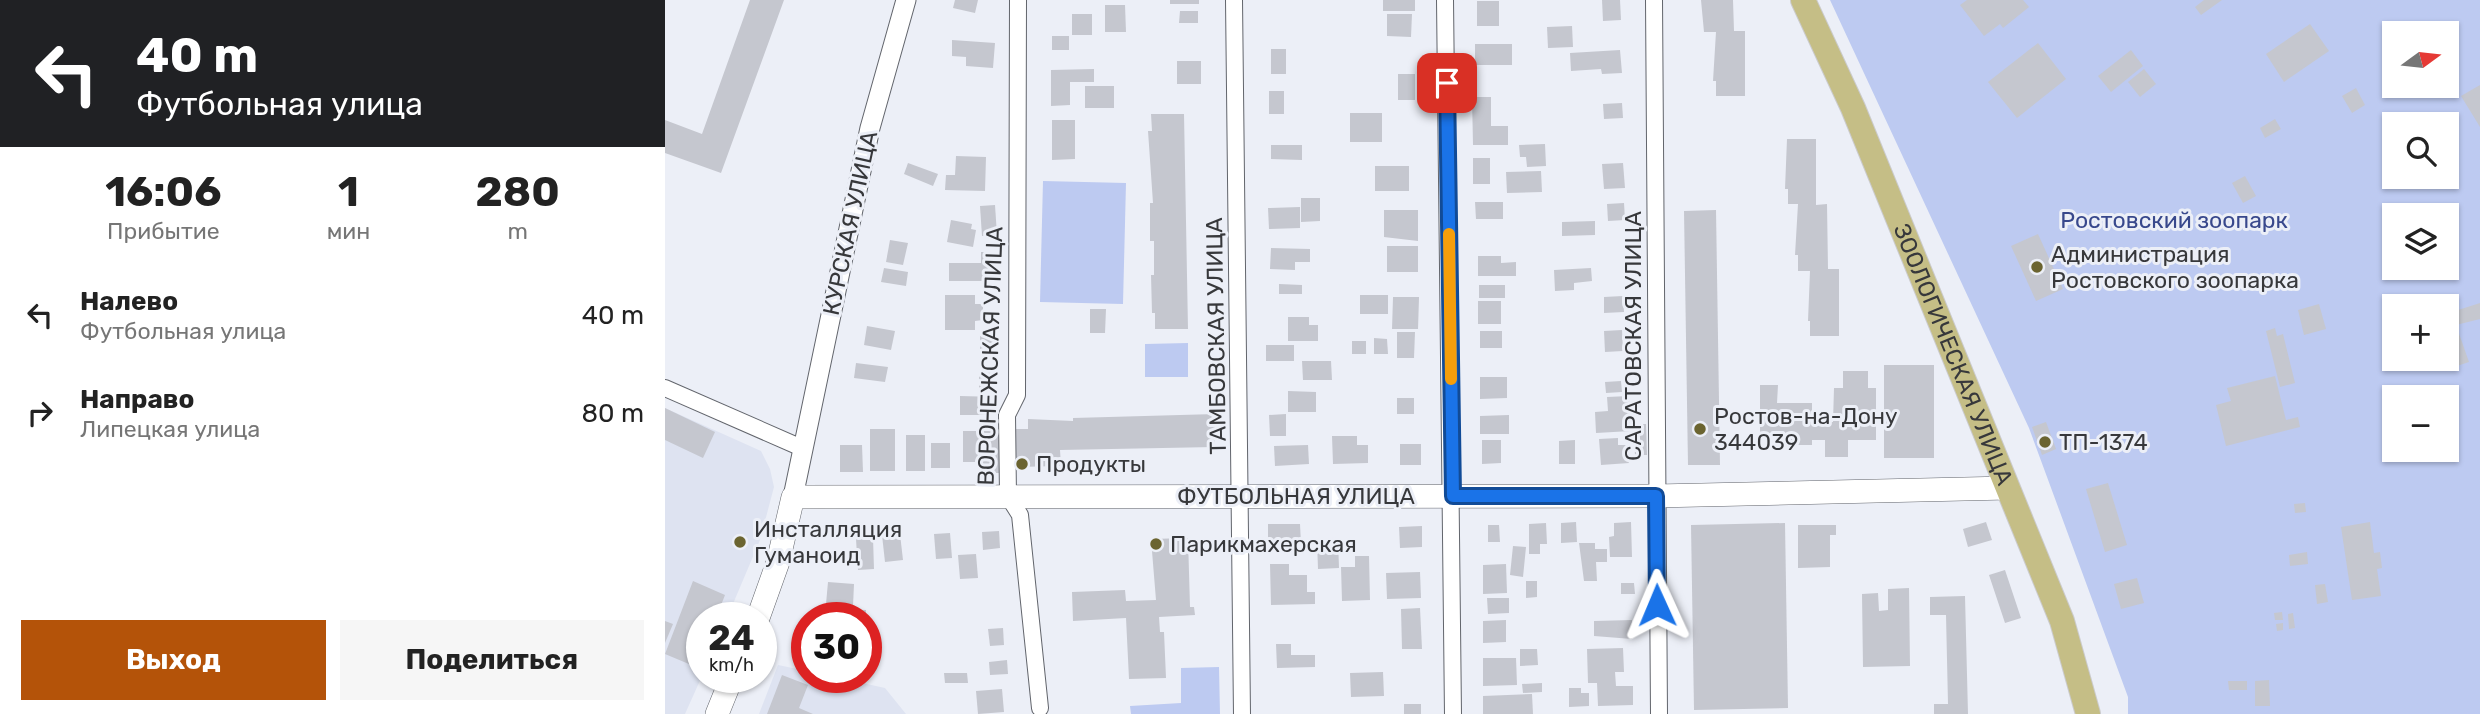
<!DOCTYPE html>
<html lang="ru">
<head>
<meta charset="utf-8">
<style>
	:root { --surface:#fff; --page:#f6f6f6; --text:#222; --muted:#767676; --accent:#b45309 }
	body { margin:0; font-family:Rubik,sans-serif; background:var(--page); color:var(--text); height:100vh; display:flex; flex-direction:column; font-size:26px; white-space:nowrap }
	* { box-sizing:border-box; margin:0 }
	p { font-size:23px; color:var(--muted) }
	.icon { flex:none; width:38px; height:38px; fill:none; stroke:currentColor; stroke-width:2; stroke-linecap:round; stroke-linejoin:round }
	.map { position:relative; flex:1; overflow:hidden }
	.side { display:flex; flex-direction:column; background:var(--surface); width:665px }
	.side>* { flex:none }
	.guide { background:#202124; color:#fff; overflow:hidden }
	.needle { width:46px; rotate:75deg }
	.buttons { position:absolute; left:1717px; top:21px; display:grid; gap:14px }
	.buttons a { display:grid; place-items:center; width:77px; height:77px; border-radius:0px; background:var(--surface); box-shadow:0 2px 5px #0004; font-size:35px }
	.speed { position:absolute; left:21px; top:602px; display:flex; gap:14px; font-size:35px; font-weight:700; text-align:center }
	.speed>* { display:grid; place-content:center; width:91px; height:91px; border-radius:50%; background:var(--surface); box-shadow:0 2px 5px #0004; line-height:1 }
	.speed small { font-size:18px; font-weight:400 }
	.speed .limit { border:10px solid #d22; background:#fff; color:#111 }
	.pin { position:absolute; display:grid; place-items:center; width:60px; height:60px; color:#fff; margin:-30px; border-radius:14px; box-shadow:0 4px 10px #0006 }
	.me { position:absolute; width:77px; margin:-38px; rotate:359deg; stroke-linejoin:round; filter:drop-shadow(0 0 5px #0008) }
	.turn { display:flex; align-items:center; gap:24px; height:147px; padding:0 21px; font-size:32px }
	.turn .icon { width:91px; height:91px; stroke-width:2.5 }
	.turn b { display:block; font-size:49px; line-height:60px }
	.eta { display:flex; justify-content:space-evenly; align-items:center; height:119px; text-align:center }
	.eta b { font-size:42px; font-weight:700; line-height:49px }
	.cta { display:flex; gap:14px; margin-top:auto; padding:14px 21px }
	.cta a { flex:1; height:80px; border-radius:0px; background:var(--accent); color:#fff; font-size:28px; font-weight:700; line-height:80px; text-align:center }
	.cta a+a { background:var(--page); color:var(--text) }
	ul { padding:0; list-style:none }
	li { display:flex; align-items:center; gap:21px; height:98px; padding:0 21px }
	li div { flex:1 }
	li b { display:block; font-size:26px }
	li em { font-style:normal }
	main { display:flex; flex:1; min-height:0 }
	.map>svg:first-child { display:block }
</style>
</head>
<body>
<main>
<section class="side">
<div class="guide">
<div class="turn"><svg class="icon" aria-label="left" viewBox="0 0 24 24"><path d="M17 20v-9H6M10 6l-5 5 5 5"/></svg><div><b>40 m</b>Футбольная улица</div></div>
</div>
<div class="eta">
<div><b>16:06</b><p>Прибытие</p></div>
<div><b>1</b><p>мин</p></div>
<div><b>280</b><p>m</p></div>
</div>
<ul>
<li><svg class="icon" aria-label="left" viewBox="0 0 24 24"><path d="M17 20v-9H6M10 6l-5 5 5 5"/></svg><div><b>Налево</b><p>Футбольная улица</p></div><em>40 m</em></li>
<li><svg class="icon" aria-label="right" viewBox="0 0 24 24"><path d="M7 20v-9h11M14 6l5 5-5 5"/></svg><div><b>Направо</b><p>Липецкая улица</p></div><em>80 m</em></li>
</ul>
<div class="cta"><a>Выход</a><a>Поделиться</a></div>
</section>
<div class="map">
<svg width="1815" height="714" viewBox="0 0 1815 714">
	<rect width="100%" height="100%" fill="#eceff7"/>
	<!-- built -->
	<g fill="#dee3f1">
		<polygon points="0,408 96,451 105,469 109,487 95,540 62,618 37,618 37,676 20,714 0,714"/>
		<polygon points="113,665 142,671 142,677 170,677 220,688 241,714 94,714"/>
	</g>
	<!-- green -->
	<g fill="#bdcaf1" fill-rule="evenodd">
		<path d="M1165,0H1815V714H1463V697L1364,428ZM1729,33H1782V86H1729ZM1729,124H1782V177H1729ZM1729,215H1782V268H1729ZM1729,306H1782V359H1729ZM1729,397H1782V450H1729Z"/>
		<polygon points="378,181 461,183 458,304 375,302"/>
		<polygon points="523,343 523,377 480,377 480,344"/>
		<polygon points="554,667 555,714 466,714 465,706 516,703 516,668"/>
	</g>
	<!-- building -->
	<g fill="#c5c7cf">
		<polygon points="85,0 119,0 56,173 0,153 0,120 37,134"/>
		<polygon points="290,0 313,0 310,13 288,8"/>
		<rect x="505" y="0" width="29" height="4"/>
		<rect x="718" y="0" width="32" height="11"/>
		<polygon points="937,0 955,0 956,20 938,21"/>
		<polygon points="1036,0 1068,0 1069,31 1080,31 1080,96 1051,96 1051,81 1048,81 1051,32 1039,32"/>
		<polygon points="1302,0 1358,0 1364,7 1338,28 1335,24 1319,36 1295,5"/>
		<polygon points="1539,0 1557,0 1536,15 1530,7"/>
		<rect x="812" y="1" width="22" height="25"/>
		<polygon points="440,5 460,5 461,32 440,32"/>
		<polygon points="515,11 533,11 533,23 514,23"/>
		<rect x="407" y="14" width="20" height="21"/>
		<polygon points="722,14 747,14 746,37 722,36"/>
		<polygon points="1645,24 1664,51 1619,82 1601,54"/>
		<polygon points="907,26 908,47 883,48 882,27"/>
		<rect x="387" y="36" width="17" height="14"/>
		<polygon points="287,40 330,43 328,68 301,66 301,57 287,56"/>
		<polygon points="1373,43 1401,79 1352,118 1323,82"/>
		<rect x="810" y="44" width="37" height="21"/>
		<rect x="606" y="49" width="15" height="25"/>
		<polygon points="955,50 957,73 937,74 936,69 906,71 905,53"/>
		<polygon points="1466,50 1478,66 1446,92 1433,76"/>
		<rect x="512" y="61" width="24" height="23"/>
		<polygon points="429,69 429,82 405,82 405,105 386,106 386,70"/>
		<polygon points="1479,69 1491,84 1475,97 1463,82"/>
		<rect x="733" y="74" width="17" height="26"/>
		<polygon points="1815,85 1815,127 1796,96"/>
		<rect x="420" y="86" width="29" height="22"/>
		<polygon points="1691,88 1700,105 1687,113 1677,96"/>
		<rect x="604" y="91" width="15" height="23"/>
		<polygon points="807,97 826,97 826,126 843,126 843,145 808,145"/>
		<polygon points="957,103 958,118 939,119 938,104"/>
		<rect x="685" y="113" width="32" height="29"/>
		<polygon points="486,114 519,114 523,329 490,329 490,313 487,313 486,275 489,275 489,241 485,241 485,203 488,203 483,131 487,131"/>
		<polygon points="1610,119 1616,129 1600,138 1595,128"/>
		<polygon points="387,120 410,120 410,159 387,160"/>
		<polygon points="1122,139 1151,139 1151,205 1162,204 1163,269 1174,269 1174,336 1145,336 1145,321 1143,321 1145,271 1133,271 1133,255 1130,255 1133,204 1123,204 1123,189 1120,189"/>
		<polygon points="880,144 881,166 862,167 861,157 855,157 854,145"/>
		<polygon points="606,145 637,145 637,160 606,159"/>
		<polygon points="291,156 321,157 320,191 280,190 281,175 290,175"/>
		<rect x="808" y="158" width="17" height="26"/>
		<polygon points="243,163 273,174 268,186 239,174"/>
		<polygon points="958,163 960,188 939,189 937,164"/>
		<rect x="710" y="166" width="34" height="25"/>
		<polygon points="876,171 877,192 842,193 841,172"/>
		<polygon points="1580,176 1591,196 1578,203 1567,183"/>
		<polygon points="636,198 655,198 655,221 636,222"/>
		<polygon points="810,202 838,202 838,219 811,219"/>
		<polygon points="959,203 960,220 943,221 942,204"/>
		<polygon points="330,205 332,235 317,236 315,206"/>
		<polygon points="635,207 635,228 604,229 603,208"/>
		<polygon points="719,210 753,210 753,241 719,237"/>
		<polygon points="1051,210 1055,465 1023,465 1019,211"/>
		<polygon points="286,220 307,224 306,229 311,230 308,247 282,242"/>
		<polygon points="930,221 930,235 897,236 897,222"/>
		<polygon points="1373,234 1398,289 1371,301 1346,246"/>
		<polygon points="225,240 243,243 238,265 221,262"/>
		<rect x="722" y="246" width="31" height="26"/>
		<polygon points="606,248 645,249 645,262 630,262 630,270 605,269"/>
		<polygon points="316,252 332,252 331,281 284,281 284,263 316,263"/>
		<polygon points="813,256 836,256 836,263 851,262 851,276 813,276"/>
		<polygon points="219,268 243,272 241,286 216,282"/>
		<polygon points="926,268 927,281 909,283 909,290 890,291 889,270"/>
		<polygon points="614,284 637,285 637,294 614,294"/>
		<rect x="814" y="285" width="26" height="13"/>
		<polygon points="280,295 310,295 310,304 318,304 318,320 310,321 310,330 280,330"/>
		<rect x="695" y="295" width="28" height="19"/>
		<polygon points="1781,295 1787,312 1815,303 1815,319 1791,325 1804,362 1786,368 1782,354 1782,306 1766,306 1764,301"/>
		<polygon points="958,296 959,312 939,313 939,297"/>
		<polygon points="728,297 754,297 753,329 727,329"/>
		<rect x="813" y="301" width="23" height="23"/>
		<polygon points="1654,304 1661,329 1639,335 1633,310"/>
		<polygon points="425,309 441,309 440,333 425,333"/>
		<polygon points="623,317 644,317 644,325 653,325 653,341 623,341"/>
		<polygon points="202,326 230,331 226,350 199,345"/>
		<polygon points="1610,328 1612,336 1618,334 1630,383 1615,387 1601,331"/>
		<polygon points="957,330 958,351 940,352 939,331"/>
		<polygon points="1729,330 1729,358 1720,333"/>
		<rect x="815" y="331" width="22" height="17"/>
		<polygon points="732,332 750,332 749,358 732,358"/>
		<rect x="315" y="336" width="15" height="13"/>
		<polygon points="709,338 722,339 723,354 709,354"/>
		<rect x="687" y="341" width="14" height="13"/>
		<rect x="601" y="345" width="28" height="16"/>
		<polygon points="1729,359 1763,359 1732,369"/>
		<polygon points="637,361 666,361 667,380 638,380"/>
		<polygon points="191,363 223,367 220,382 189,378"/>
		<rect x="1219" y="365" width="50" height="93"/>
		<polygon points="1178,371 1203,371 1203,388 1211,388 1211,440 1183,440 1183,457 1160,457 1160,440 1147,440 1147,445 1114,445 1113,437 1095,437 1095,385 1113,385 1112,403 1147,403 1147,422 1168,422 1169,388 1178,388"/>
		<rect x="314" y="372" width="17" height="19"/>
		<polygon points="1610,376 1621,420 1633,417 1635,427 1561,446 1551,405 1566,401 1562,388"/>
		<polygon points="815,377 842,377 842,398 815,399"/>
		<polygon points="956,381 957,392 941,393 940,382"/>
		<polygon points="623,391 651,392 651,412 623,412"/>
		<polygon points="295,396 333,397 332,415 295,415"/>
		<polygon points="964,396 966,431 931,433 930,412 943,411 942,397"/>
		<rect x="732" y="398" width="17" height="16"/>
		<polygon points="0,408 50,432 38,458 0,440"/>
		<polygon points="551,414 549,447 395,450 396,466 346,467 345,429 363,429 363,419 408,421 408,418"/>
		<polygon points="621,414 621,436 605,436 604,415"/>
		<polygon points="844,415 844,434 815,434 815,416"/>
		<polygon points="1381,422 1391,449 1377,455 1367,427"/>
		<polygon points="968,424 981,424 982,455 970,455"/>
		<rect x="205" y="429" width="25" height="42"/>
		<polygon points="298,431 334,431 334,473 315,473 315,462 298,462"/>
		<rect x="241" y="435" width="19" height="36"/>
		<polygon points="667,436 692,436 692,445 703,445 703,463 668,464"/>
		<polygon points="953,438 953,445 963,445 964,463 936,465 934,439"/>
		<polygon points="817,440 836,440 836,463 817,464"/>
		<polygon points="910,440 910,464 894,464 894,441"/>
		<rect x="266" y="443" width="19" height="25"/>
		<rect x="735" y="444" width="21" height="21"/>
		<polygon points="175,445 197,445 198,472 175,472"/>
		<polygon points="643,445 644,464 610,466 609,446"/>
		<polygon points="1443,483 1462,545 1440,552 1421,489"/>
		<polygon points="1640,503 1641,512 1630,513 1629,504"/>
		<polygon points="911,522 912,542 896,543 896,523"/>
		<polygon points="966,522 967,557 945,557 944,537 949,536 949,523"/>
		<polygon points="1321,522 1327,540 1303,547 1298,529"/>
		<polygon points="1705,522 1709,553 1715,552 1717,568 1712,569 1716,596 1687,600 1676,527"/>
		<polygon points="881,523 882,544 875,544 875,554 864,554 864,524"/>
		<polygon points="1120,523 1123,708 1029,710 1026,525"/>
		<polygon points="603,524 635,524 636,544 603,545"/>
		<polygon points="823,525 834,525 835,542 823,542"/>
		<polygon points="1133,525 1171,525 1171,535 1165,535 1165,567 1133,568"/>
		<polygon points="757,526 757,547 735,548 734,527"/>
		<polygon points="334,531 335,548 318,550 317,532"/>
		<polygon points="285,533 287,558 271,559 269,534"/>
		<polygon points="235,534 238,560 220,562 217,535"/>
		<polygon points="208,538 209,569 193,570 191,539"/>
		<polygon points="523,538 525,607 529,607 530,615 494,617 495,632 499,632 501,678 464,679 461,618 408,621 407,592 460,590 461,601 491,600 486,539"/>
		<polygon points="673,539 674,568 653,569 652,540"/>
		<polygon points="914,543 930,543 930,549 942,549 942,562 931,562 932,581 919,581"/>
		<polygon points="848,546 861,547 858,577 845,575"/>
		<polygon points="1642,552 1643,564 1625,566 1624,555"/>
		<polygon points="311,554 313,578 295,579 293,555"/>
		<polygon points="690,556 704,556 705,600 677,601 676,567 690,567"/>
		<polygon points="605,564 624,564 624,575 642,575 642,592 650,592 650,604 606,605"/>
		<polygon points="841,564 842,593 818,594 818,565"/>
		<polygon points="1340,570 1356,618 1340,623 1324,575"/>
		<polygon points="755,572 756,598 722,599 721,573"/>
		<polygon points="1472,578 1479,603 1456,609 1449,584"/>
		<polygon points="28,581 60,595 51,618 37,618 37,653 31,667 0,654"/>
		<polygon points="861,581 872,581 872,597 861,598"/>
		<polygon points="163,582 189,584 188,606 161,604"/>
		<polygon points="956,583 969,583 970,594 956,594"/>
		<polygon points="1660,584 1663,602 1652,604 1650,585"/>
		<polygon points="1244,588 1245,666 1198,667 1197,594 1213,593 1214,611 1223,610 1223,589"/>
		<polygon points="1300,596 1303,714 1269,714 1269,704 1283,704 1281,615 1265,615 1265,597"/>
		<polygon points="822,598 844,598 844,613 823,614"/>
		<polygon points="755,608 757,649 737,649 736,609"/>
		<polygon points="161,609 201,610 201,618 161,618"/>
		<polygon points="1617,612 1618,620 1610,620 1609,613"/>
		<polygon points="1628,613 1630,628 1624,629 1623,614"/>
		<polygon points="841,620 841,642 818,643 818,621"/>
		<polygon points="967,620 967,639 929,636 929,621"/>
		<polygon points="0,621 8,624 0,643"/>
		<polygon points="1618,623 1618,630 1612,631 1611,624"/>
		<polygon points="338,628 339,645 325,646 323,629"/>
		<polygon points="611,644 626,644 626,655 650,655 650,667 612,668"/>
		<polygon points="958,648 959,672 950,672 951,686 968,686 968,705 933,706 932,683 923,683 922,649"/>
		<polygon points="855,649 872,649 873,665 855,666"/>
		<polygon points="818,658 851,658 852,685 818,686"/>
		<polygon points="342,660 343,674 325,675 324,662"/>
		<polygon points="718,672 719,696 686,697 685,673"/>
		<polygon points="279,673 302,673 303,683 280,683"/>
		<polygon points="117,675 143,685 134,708 148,714 102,714"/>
		<polygon points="1604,680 1605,706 1590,706 1590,681"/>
		<polygon points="1563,681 1582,681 1582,690 1564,690"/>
		<polygon points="877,683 877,692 858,693 857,684"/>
		<polygon points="904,688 916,688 916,693 924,693 924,706 904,707"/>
		<polygon points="337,689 339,712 313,714 311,691"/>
		<polygon points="867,694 868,714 818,714 818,696"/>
		<rect x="739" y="704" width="17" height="10"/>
	</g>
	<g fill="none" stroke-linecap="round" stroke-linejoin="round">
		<!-- minor casing -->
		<g stroke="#62656c" stroke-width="18">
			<g id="minor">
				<polyline points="353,0 352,395 342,415 343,496 355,515 375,708"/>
				<polyline points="569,0 577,714"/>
				<polyline points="780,0 788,714"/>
				<polyline points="989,0 994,714"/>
				<polyline points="0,388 137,448"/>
			</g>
		</g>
		<!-- tertiary casing -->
		<g stroke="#62656c" stroke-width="21">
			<polyline id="tertiary" points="128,497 205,128 241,0"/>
		</g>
		<!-- secondary casing -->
		<g stroke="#62656c" stroke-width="24">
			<g id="secondary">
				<polyline points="93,618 113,562 128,497 991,496 1343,488"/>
				<polyline points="52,714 67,677"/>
			</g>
		</g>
		<!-- primary casing -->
		<g stroke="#cbcbcc" stroke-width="26">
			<g id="primary">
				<path id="s1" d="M1138,0L1188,108L1397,621L1423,714"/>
			</g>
		</g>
		<!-- minor -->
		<use href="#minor" stroke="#fff" stroke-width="16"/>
		<!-- tertiary -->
		<use href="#tertiary" stroke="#fff" stroke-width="19"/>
		<!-- secondary -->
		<use href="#secondary" stroke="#fff" stroke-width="23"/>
		<!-- primary -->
		<use href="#primary" stroke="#c5be86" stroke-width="24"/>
	</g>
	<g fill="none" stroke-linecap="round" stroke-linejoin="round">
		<!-- route casing -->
		<g stroke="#114b97" stroke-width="18">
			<polyline id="route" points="782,83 788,496 991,496 992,605"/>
		</g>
		<!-- route -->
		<use href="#route" stroke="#1a73e8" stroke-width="12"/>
		<!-- slow -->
		<polyline stroke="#f59e0b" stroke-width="12" points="784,234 786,379"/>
	</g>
	<!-- markers -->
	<g fill="#6b6430" stroke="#eceff7" stroke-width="2.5">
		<circle cx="1372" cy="267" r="7"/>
		<circle cx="1035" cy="429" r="7"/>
		<circle cx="1380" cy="442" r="7"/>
		<circle cx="357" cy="464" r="7"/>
		<circle cx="75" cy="542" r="7"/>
		<circle cx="491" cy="544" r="7"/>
	</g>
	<g text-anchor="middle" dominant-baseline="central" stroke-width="6" stroke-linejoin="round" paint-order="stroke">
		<!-- park labels -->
		<g font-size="23" fill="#38488c" stroke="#eceff7">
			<text x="1509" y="220">Ростовский зоопарк</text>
		</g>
		<!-- street labels -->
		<g font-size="23" fill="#37383b" stroke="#eceff7">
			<text transform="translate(185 223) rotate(-78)">КУРСКАЯ УЛИЦА</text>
			<text transform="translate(551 336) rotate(-91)">ТАМБОВСКАЯ УЛИЦА</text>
			<text transform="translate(968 336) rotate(-90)">САРАТОВСКАЯ УЛИЦА</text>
			<text stroke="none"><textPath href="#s1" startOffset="385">ЗООЛОГИЧЕСКАЯ УЛИЦА</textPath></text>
			<text transform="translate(325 356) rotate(-88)">ВОРОНЕЖСКАЯ УЛИЦА</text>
			<text x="631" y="496">ФУТБОЛЬНАЯ УЛИЦА</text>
		</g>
		<!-- poi labels -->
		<g font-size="23" fill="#37383b" stroke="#eceff7" text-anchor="start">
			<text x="1386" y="254">Администрация<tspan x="1386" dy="26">Ростовского зоопарка</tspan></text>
			<text x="1049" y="416">Ростов-на-Дону<tspan x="1049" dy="26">344039</tspan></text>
			<text x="1394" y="442">ТП-1374</text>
			<text x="371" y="464">Продукты</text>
			<text x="89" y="529">Инсталляция<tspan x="89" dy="26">Гуманоид</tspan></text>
			<text x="505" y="544">Парикмахерская</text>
		</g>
	</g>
</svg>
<div class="buttons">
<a><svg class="needle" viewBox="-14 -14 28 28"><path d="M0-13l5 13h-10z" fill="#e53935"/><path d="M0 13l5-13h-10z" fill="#767676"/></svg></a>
<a><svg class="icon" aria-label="search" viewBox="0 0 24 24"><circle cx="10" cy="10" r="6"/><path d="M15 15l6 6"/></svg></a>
<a><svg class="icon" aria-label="layers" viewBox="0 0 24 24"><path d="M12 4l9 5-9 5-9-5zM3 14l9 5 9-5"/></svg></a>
<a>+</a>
<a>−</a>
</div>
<div class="speed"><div>24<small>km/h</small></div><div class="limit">30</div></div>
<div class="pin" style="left:782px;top:83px;background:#d93025"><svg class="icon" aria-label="arrive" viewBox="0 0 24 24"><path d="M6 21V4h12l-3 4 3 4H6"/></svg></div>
<svg class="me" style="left:992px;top:605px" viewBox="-20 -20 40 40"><path d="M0-17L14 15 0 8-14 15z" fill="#1a73e8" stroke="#fff" stroke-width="4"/></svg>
</div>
</main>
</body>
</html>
